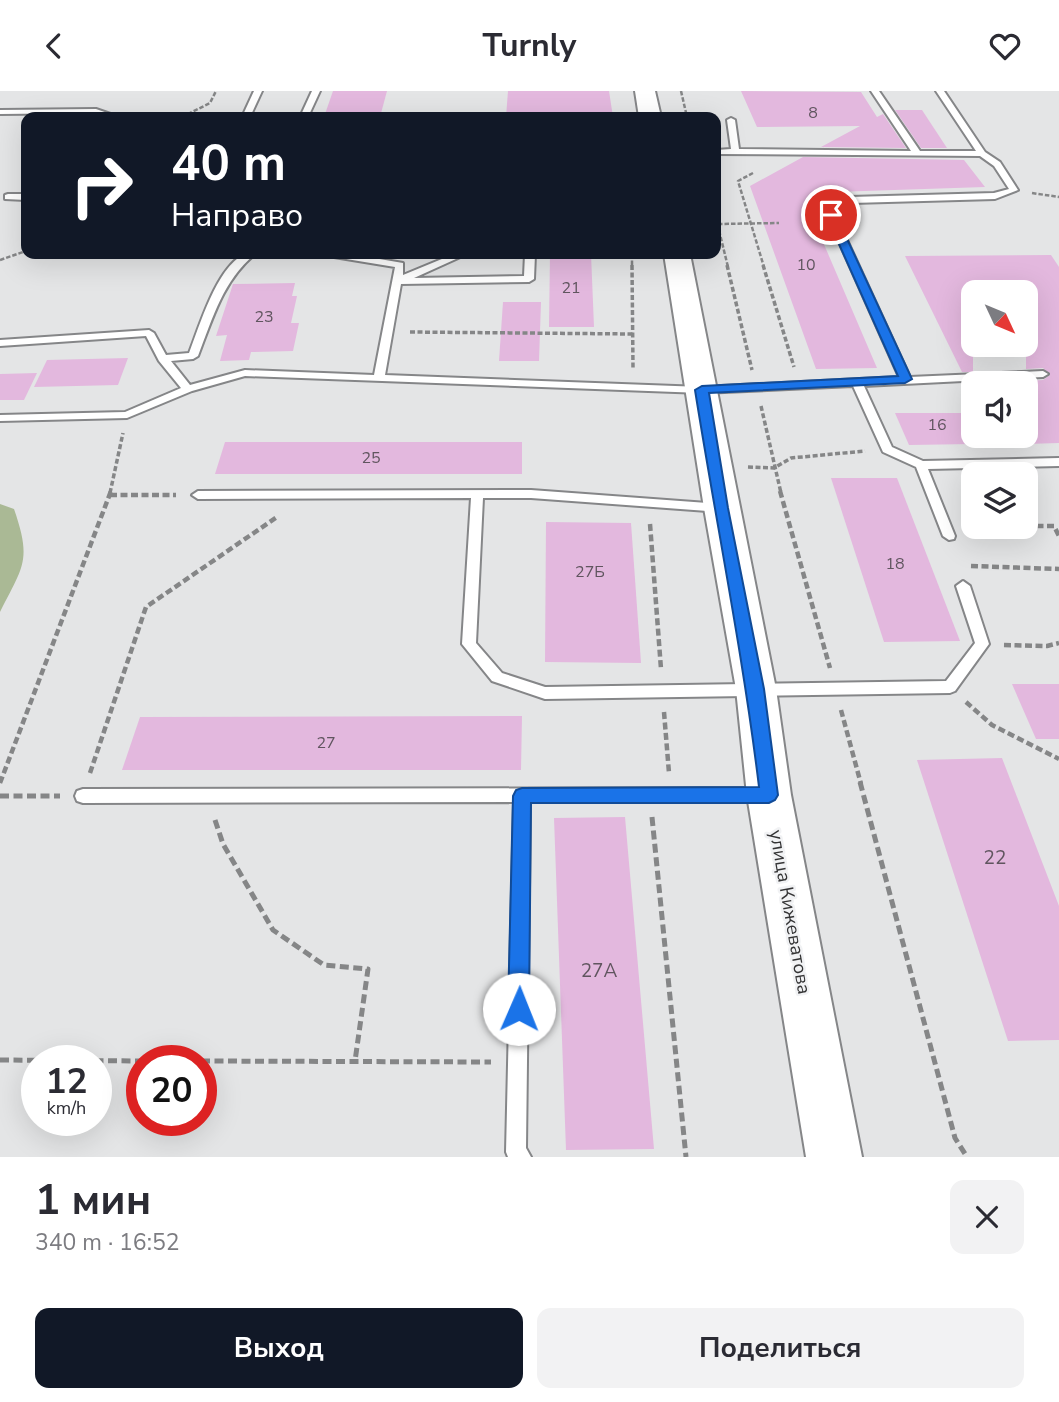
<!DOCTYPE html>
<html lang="ru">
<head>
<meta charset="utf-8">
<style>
	:root { --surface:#fff; --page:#f2f2f3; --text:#2b2b33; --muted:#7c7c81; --accent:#111827 }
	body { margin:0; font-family:"Nunito Sans",sans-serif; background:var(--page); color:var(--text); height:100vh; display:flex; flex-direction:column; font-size:26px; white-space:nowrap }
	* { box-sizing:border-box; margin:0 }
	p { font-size:23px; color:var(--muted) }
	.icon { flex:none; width:38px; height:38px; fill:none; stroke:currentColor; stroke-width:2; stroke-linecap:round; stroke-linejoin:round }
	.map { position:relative; height:1066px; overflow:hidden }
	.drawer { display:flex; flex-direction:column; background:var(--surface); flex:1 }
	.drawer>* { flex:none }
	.top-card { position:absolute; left:21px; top:21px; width:700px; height:147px; border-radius:14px; box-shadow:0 7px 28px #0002; background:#111827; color:#fff; overflow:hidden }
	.needle { width:46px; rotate:134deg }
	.buttons { position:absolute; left:961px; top:189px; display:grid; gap:14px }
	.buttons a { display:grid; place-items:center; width:77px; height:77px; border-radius:14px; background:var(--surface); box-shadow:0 7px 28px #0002; font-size:35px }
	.speed { position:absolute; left:21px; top:954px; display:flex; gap:14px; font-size:35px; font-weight:700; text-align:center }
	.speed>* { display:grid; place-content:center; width:91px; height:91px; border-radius:50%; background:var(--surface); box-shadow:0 7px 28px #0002; line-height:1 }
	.speed small { font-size:18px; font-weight:400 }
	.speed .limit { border:10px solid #d22; background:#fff; color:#111 }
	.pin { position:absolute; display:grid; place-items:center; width:60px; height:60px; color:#fff; margin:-30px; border:4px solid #fff; border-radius:50%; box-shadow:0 2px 7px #0007 }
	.me { position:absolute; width:77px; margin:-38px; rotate:1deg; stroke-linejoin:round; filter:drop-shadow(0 0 5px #0008) }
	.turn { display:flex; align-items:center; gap:24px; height:147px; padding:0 35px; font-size:32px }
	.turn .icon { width:91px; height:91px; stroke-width:2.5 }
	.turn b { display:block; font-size:49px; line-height:60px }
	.round { display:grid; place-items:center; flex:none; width:74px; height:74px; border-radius:14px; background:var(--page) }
	.summary { display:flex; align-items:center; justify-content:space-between; height:119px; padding:0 35px }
	h1 { font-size:42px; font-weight:700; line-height:52px }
	.primary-button { display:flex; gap:14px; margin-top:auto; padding:14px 35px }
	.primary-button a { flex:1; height:80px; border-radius:14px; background:var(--accent); color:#fff; font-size:28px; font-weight:700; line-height:80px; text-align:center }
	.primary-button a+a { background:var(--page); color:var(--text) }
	header { display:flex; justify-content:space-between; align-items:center; height:91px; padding:0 35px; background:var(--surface); font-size:32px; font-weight:700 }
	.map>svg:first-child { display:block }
</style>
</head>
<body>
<header><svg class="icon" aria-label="back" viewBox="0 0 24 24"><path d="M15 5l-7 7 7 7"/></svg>Turnly<svg class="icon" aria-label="heart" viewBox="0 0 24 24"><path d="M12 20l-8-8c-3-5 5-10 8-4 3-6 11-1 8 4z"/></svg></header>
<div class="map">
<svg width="1059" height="1066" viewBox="0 0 1059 1066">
	<rect width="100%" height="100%" fill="#e4e5e6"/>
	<!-- green -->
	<path fill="#aab995" d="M0,413L14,418C32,470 23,475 0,521Z"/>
	<!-- building -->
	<g fill="#e3b8de">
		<polygon points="333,0 387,0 380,26 324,26"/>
		<polygon points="508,0 609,0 613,26 506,26"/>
		<polygon points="741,0 861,1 877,26 883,23 906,57 821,56 860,35 757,36"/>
		<polygon points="895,19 922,19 947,57 921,57"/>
		<polygon points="803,66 964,69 985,96 834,101 808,116 877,277 816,278 750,95"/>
		<polygon points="550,163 591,163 594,236 549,236"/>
		<polygon points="1051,164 1059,176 1059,352 1026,353 1026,290 1043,289 1050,284 1043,277 1026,278 1026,201 973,201 973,281 962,281 905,165"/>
		<polygon points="295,192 292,205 297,205 291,232 299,232 293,260 251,261 249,269 220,270 227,244 216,245 233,193"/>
		<polygon points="503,211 541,211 539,270 499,270"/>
		<polygon points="128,267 118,294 34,296 47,269"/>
		<polygon points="37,282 24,309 0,309 0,283"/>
		<polygon points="895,322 973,322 973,353 909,354"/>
		<polygon points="225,351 522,351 522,383 215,383"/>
		<polygon points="831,387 897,387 960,550 884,551"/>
		<polygon points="546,431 631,432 641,572 545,571"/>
		<polygon points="1012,593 1059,593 1059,648 1036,648"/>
		<polygon points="522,625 521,679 122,679 140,626"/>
		<polygon points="1002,667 1059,815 1059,949 1008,950 917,669"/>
		<polygon points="625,726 654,1058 566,1059 554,727"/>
	</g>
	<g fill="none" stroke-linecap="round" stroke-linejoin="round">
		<!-- service casing -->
		<g stroke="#858688" stroke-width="4">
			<g id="service">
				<polygon points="254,0 262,0 250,26 242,26"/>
				<polygon points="312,0 320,0 308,26 300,26"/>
				<path d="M871,0H879L920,60H976L936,0H944L985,61L1000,71L1018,99L995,108L852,112L836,125L910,286L1043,280L1048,283L1043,286L864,295L892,356L923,370L1059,367V375L928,378L955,445L954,448L949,449L943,445L916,376L883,361L853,295L702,302L245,285L192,300L127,327L0,330V324L125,321L181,297L159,270L146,245L0,255V249L149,239L154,242L166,264L189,262C200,234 216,178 244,163H255C223,190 213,226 198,265L193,268L171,270L190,294L245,279L374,284L395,176L334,166L329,163H350L403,172V184L454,163H467L414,187L524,185L525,163H535L534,188L529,191L401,193L385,284L702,296L899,286L827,124L850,106L994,102L1009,98L994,75L980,65L716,63V59L731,58L727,29L731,27L735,29L739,58L911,60Z"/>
				<polygon points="96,18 119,26 108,26 95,22 0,23 0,19"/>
				<polygon points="8,103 26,103 26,109 5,108 5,104"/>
				<polygon points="531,399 721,413 727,417 721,421 531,407 483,407 476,552 502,582 545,596 946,590 975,552 956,495 963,490 970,495 989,553 955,600 950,602 545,608 492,590 462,553 471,407 198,408 192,404 198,400"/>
				<polygon points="764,697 770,699 772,704 770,709 764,711 530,711 526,1057 531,1066 508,1066 506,1061 514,711 83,712 77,710 75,705 77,700 83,698"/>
			</g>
		</g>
		<!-- secondary casing -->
		<g stroke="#858688" stroke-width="4">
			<g id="secondary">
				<polygon points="635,0 655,0 661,26 639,26"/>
				<polygon points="664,163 690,163 776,598 791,704 862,1066 806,1066 747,704 736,598 704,417"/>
			</g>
		</g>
		<!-- path-far3 -->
		<g stroke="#858687" stroke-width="2.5" stroke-dasharray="4.5 2" stroke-linecap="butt">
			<polyline points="681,0 687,26"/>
			<polyline points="182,26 210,12 216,0"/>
			<polyline points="753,82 738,90 764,176"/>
			<polyline points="1032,102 1059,106"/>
			<polyline points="716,127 728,176"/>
			<polyline points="718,133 779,132"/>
			<polyline points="632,163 632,176"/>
			<polyline points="0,169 26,160"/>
		</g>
		<!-- path-far2 -->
		<g stroke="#858687" stroke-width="3.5" stroke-dasharray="5 2.5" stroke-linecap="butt">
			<polyline points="632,174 633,277"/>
			<polyline points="727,174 752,279"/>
			<polyline points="763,174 794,276"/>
			<polyline points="410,241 633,243"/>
			<polyline points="761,315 781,402"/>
			<polyline points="748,376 774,377 791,367 865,360"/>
			<polyline points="110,402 123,342"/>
		</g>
		<!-- path-far1 -->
		<g stroke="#858687" stroke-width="4.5" stroke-dasharray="7 3.5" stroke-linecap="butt">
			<polyline points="780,400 830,577"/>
			<polyline points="110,404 176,404"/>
			<polyline points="650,433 661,578"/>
			<polyline points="1026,435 1054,435 1059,445"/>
			<polyline points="971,475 1059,478"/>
			<polyline points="1004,554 1047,555 1059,552"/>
			<polyline points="966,611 992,634 1059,668"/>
			<polyline points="841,619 861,693"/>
			<polyline points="664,621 669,682"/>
			<polyline points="90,682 146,516 277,426"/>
			<polyline points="0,692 111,400"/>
		</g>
		<!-- path -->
		<g stroke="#858687" stroke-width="5" stroke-dasharray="9 4.5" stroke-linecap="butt">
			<polyline points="860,691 955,1047 967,1066"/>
			<polyline points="0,705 60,705"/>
			<polyline points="652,726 686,1066"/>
			<polyline points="215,729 223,753 273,839 324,874 368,878 355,970"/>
			<polyline points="0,969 142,970"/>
			<polyline points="201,970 491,971"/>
		</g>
		<!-- service -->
		<use href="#service" fill="#fff" fill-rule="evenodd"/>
		<!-- secondary -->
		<use href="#secondary" fill="#fff" fill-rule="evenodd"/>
	</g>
	<!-- route -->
	<path fill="#1a73e8" stroke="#114b97" stroke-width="2" d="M831,121L836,124L912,288L905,292L709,302L728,417L764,598L778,704L775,709L769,712H531L529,918L526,925L519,928L511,925L508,918L513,705L516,699L522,697L759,696C743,563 716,431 695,299L702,295L898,285L826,124Z"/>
	<g text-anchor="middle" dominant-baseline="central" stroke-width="5" stroke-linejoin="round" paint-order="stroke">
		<!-- number labels -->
		<g font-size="16" fill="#60555f">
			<text x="813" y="22">8</text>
			<text x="806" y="174">10</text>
			<text x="571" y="197">21</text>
			<text x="264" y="226">23</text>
			<text x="937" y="334">16</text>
			<text x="371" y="367">25</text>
			<text x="895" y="473">18</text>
			<text x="590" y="481">27Б</text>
			<text x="326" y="652">27</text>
		</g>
		<!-- near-number labels -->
		<g font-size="19" fill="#60555f">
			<text x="995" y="767">22</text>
			<text x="599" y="880">27А</text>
		</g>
		<!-- street labels -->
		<g font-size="19" fill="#343435" stroke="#f1f2f4">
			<text transform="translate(790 821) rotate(80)">улица Кижеватова</text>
		</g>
	</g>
</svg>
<div class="buttons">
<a><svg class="needle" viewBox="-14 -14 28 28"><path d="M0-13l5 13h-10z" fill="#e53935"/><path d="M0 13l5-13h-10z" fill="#7c7c81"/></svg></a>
<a><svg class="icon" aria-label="sound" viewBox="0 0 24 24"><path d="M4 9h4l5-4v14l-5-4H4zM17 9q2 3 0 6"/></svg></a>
<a><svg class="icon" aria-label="layers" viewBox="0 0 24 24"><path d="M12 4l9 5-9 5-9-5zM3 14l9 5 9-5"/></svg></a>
</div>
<div class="speed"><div>12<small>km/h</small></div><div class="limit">20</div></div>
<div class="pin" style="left:831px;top:124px;background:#d93025"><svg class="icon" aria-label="arrive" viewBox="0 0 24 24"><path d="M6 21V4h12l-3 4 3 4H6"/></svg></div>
<svg class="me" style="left:519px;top:918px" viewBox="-20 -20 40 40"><circle r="19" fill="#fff"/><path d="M0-13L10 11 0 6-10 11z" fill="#1a73e8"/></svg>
<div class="top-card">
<div class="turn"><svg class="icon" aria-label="right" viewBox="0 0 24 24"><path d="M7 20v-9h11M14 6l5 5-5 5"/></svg><div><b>40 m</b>Направо</div></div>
</div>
</div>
<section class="drawer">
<div class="summary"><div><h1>1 мин</h1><p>340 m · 16:52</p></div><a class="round"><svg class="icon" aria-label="close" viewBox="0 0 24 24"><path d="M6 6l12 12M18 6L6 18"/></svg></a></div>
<div class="primary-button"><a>Выход</a><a>Поделиться</a></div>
</section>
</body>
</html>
